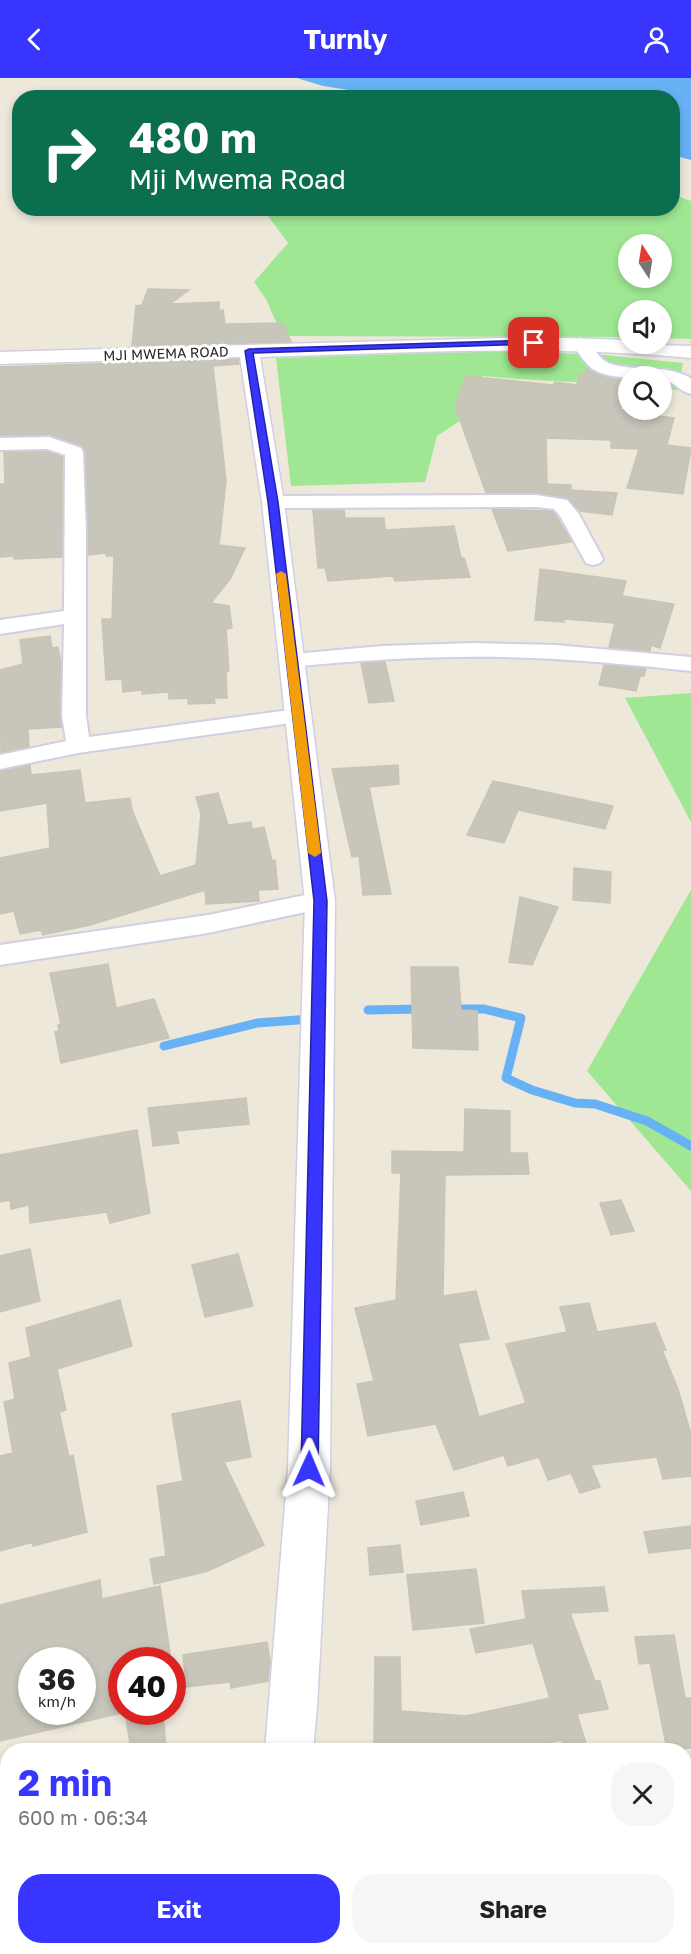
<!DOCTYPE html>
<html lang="en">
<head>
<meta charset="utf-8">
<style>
	:root { --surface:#fff; --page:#f6f6f6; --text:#222; --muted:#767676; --accent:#3835ff }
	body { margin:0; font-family:"Golos Text",sans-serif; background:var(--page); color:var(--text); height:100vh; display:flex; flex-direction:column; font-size:22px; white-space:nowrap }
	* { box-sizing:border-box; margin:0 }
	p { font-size:20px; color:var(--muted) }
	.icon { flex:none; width:33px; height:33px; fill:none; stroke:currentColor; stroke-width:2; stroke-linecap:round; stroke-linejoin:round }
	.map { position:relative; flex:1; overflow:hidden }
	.panel { position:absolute; left:0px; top:1665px; width:692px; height:212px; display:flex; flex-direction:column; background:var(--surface); border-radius:24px 24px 0 0; box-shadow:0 3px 9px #0003 }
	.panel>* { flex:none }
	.banner { position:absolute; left:12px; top:12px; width:668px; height:126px; border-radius:24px; box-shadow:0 3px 9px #0003; background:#0b6e4f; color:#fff; overflow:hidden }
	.needle { width:39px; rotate:348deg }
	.buttons { position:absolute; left:618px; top:156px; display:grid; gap:12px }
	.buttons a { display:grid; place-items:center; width:54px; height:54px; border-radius:50%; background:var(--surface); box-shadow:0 3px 9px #0003; font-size:30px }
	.speed { position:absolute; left:18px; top:1569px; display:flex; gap:12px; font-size:30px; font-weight:700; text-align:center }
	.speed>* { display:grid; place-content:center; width:78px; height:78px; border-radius:50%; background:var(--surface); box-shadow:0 3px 9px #0003; line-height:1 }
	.speed small { font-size:15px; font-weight:400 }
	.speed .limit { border:9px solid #d22; background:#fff; color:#111 }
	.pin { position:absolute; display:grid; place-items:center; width:51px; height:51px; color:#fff; margin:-26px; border-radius:12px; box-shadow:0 3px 9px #0006 }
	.me { position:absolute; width:66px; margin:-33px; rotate:1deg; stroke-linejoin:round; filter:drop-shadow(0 0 4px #0008) }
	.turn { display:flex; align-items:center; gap:21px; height:126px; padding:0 18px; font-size:27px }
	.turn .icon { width:78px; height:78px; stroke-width:2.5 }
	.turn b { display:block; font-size:42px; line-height:51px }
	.round { display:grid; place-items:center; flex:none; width:63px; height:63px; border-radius:24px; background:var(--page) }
	.headline { display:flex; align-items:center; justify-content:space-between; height:102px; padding:0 18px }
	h1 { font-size:36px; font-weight:700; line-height:45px; color:var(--accent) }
	.action { display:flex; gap:12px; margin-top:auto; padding:12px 18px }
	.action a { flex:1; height:69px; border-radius:24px; background:var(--accent); color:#fff; font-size:24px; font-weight:700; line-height:69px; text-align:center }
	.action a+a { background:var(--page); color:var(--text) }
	header { display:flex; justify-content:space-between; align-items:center; height:78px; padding:0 18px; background:var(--accent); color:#fff; font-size:27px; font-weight:700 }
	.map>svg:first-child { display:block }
</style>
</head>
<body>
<header><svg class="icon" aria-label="back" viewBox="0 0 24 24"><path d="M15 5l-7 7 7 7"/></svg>Turnly<svg class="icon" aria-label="person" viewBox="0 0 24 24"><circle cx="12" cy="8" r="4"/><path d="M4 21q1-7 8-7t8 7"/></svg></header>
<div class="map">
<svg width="691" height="1876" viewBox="0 0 691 1876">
	<rect width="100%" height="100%" fill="#ede8da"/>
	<!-- green -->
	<g fill="#9fe793" fill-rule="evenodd">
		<path d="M672,116L691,123V261L662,260V232H628V259L282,258L266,221L254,204L288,165L268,138L246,131L672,130ZM628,166H662V200H628Z"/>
		<path d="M506,273L604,277L683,285L678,312L662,311V298H628V308C580,303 532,303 483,298L470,336L437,358L425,404L291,408L276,280Z"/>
		<polygon points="691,615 691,744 625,620"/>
		<polygon points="691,812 691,1113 587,993"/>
	</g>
	<!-- water -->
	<polygon fill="#67b2f5" points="297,0 691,0 691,82 672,77 672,20 393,19 323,8"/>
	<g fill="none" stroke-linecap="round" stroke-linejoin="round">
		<!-- stream -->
		<g stroke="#67b2f5" stroke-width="9">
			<polyline points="452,931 484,931 521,940 506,1000 532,1012 575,1025 595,1026 647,1043 691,1068"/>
			<polyline points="368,932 421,931"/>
			<polyline points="164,968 257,945 311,941"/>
		</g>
	</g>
	<!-- building -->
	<g fill="#c8c5ba" stroke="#c8c5b4" stroke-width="1.5" fill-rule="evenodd">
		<polygon points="148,211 189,212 170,226 219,224 219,233 223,232 225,246 283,245 291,264 132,268 136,228 142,227"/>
		<polygon points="238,281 239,286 213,288 226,403 219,467 245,470 230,501 211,525 229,528 232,550 226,551 229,593 226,593 227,620 214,620 215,625 188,626 188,620 169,621 169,614 142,616 142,612 123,614 122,601 106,602 102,541 112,541 114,478 106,478 106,475 88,477 85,373 82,368 50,357 0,358 0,289"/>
		<polygon points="586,291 604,299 628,301 628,311 620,332 641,332 639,336 674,340 667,367 691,370 683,416 627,410 639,371 611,370 611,362 546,360 547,406 571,407 571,412 617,415 612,437 579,433 567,420 536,415 486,415 455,328 466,298 553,307 555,304 577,307 579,297 583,297"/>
		<polygon points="47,373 63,379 62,479 14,481 14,478 0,479 0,406 5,406 4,374"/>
		<polygon points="492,431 553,433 572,464 508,473"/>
		<polygon points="313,432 344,432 345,440 384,440 385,452 454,448 461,480 464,480 470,499 395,503 393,498 328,503 325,490 318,490"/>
		<polygon points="540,491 626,503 622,518 674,526 660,570 651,567 650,573 609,569 615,545 564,541 564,544 535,542"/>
		<polygon points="50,558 52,570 58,569 61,586 62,649 28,651 29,669 1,675 0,592 23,586 20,562"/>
		<polygon points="385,584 394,623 369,625 361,585"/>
		<polygon points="604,587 620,588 646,590 644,598 640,598 636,613 599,607"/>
		<polygon points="30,687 31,697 80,692 85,725 130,720 132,732 160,798 196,787 201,736 196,719 218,715 228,747 251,744 252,751 264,749 272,783 275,782 278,811 258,812 259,823 206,826 205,812 90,847 43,857 41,852 20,856 14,833 0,836 0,780 50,770 47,725 0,733 0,695 1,693"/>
		<polygon points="398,687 399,706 369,709 391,816 363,817 359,778 352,779 332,691"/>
		<polygon points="493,703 613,728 605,751 518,732 504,765 467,757"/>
		<polygon points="574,790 611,794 610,825 573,822"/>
		<polygon points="520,819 558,829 532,887 509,884"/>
		<polygon points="108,886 116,930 154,921 169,960 61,985 55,954 59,953 58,947 61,946 50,895"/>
		<polygon points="411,889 458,889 461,932 477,933 478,972 413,970"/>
		<polygon points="246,1020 249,1046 176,1053 179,1065 153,1068 148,1030"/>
		<polygon points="465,1031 510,1033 510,1075 527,1075 529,1096 445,1097 443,1218 476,1213 489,1261 458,1265 479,1339 526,1325 506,1266 567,1254 560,1229 589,1225 597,1254 655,1245 666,1272 662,1272 678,1311 691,1356 691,1398 663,1401 657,1379 591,1387 600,1409 580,1415 571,1395 548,1402 539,1379 508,1388 504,1377 454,1392 436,1346 368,1358 357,1306 374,1303 355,1230 396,1222 401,1095 392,1095 392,1073 464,1074"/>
		<polygon points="137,1052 150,1135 110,1145 107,1134 30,1145 29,1127 11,1131 10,1122 0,1124 0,1077"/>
		<polygon points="621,1122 634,1153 611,1157 600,1125"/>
		<polygon points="30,1171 40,1223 0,1234 0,1178"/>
		<polygon points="238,1176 253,1228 205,1239 192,1187"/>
		<polygon points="120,1222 132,1268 57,1291 66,1332 59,1334 69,1379 73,1377 87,1454 33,1468 33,1464 0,1473 0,1378 13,1375 4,1324 15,1321 9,1285 31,1279 26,1250"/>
		<polygon points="240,1323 251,1379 224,1384 264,1467 208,1493 154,1506 150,1481 166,1478 157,1408 183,1403 172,1336"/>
		<polygon points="463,1414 469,1438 421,1447 416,1423"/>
		<polygon points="691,1448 691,1470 649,1475 644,1454"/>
		<polygon points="400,1467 403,1494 370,1497 368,1470"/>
		<polygon points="476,1491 484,1545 413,1552 407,1497"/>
		<path d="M100,1502L102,1521L160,1508L171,1582H122V1635L0,1663V1527ZM82,1577V1634H32V1582H58Z"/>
		<polygon points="604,1509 608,1533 570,1535 595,1603 600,1603 608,1631 577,1636 588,1672 565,1672 562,1662 514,1672 437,1672 374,1667 375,1579 400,1579 401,1633 466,1638 550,1620 533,1565 476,1575 470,1551 526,1541 522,1513"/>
		<polygon points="674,1557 685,1620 691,1620 691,1670 667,1672 650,1585 639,1586 635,1559"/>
		<polygon points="267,1564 270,1583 268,1603 231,1610 230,1604 186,1609 183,1577"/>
		<polygon points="125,1634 163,1634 166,1672 131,1672"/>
	</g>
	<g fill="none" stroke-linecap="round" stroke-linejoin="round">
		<!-- street casing -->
		<g stroke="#d0cfe3" stroke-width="4">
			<g id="street">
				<path d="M580,260C593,263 597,282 611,286C637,294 662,286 689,299L691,301V316C680,314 674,303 662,301V298C640,298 606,304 589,288C582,281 577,273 572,265Z"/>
				<polygon points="49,359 81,370 83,374 86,453 86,638 89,659 297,631 305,633 309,638 305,643 78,675 0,691 0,677 66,663 62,638 64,546 0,556 0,542 64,533 65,377 47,371 0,372 0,360"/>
				<polygon points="536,417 567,422 579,436 603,481 600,485 593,487 586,485 560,438 554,431 536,429 273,430 266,428 263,424 266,420 273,418"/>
				<path d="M473,565L555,567L691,579V593C628,586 564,580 500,579C430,578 361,582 291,589L283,587L280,582L283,577L382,568Z"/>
				<polygon points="320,814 329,817 333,823 329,829 208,855 0,887 0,867 208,837"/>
			</g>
		</g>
		<!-- secondary casing -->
		<g stroke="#d0cfe3" stroke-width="3">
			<g id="secondary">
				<path d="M534,259L628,262V266L691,268V280C547,266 404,275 260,279L284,424L335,823L330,1391L317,1629L313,1672H265L288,1391L305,823L262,424L240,279L0,286V274Z"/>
				<polygon points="232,1869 284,1869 283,1876 231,1876"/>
			</g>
		</g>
		<!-- street -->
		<use href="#street" fill="#fff" fill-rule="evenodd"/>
		<!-- secondary -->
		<use href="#secondary" fill="#fff" fill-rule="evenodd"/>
	</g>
	<!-- route -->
	<polygon fill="#3835ff" stroke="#2422a6" stroke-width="1.5" points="534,262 538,265 537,266 253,275 278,424 327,823 318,1391 315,1397 309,1399 303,1397 301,1391 314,823 268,424 245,273 249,271"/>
	<!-- slow -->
	<polygon fill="#f59e0b" points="281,493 286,496 321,775 315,779 308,775 276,496"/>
	<g text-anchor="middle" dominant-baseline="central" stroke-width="6" stroke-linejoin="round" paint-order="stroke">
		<!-- far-street labels -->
		<g font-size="14" fill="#292929" stroke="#fff">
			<text transform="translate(166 275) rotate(-2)">MJI MWEMA ROAD</text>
		</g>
	</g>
</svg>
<div class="buttons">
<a><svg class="needle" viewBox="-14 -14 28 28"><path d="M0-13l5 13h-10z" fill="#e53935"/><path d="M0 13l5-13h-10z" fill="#767676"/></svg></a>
<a><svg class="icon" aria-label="sound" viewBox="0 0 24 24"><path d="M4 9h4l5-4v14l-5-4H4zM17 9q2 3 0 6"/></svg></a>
<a><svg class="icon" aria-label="search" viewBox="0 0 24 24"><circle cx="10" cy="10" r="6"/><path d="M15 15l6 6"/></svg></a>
</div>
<div class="speed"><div>36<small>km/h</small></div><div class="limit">40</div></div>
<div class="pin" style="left:534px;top:265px;background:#d93025"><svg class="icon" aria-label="arrive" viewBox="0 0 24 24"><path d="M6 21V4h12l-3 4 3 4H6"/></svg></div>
<svg class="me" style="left:309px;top:1391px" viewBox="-20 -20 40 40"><path d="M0-17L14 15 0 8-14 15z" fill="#3835ff" stroke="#fff" stroke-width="4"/></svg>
<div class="banner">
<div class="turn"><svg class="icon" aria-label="right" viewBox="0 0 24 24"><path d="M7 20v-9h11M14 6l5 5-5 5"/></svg><div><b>480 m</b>Mji Mwema Road</div></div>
</div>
<section class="panel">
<div class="headline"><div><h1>2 min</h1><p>600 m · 06:34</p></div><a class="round"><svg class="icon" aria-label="close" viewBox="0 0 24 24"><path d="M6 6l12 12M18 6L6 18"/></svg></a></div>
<div class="action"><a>Exit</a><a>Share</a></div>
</section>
</div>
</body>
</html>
